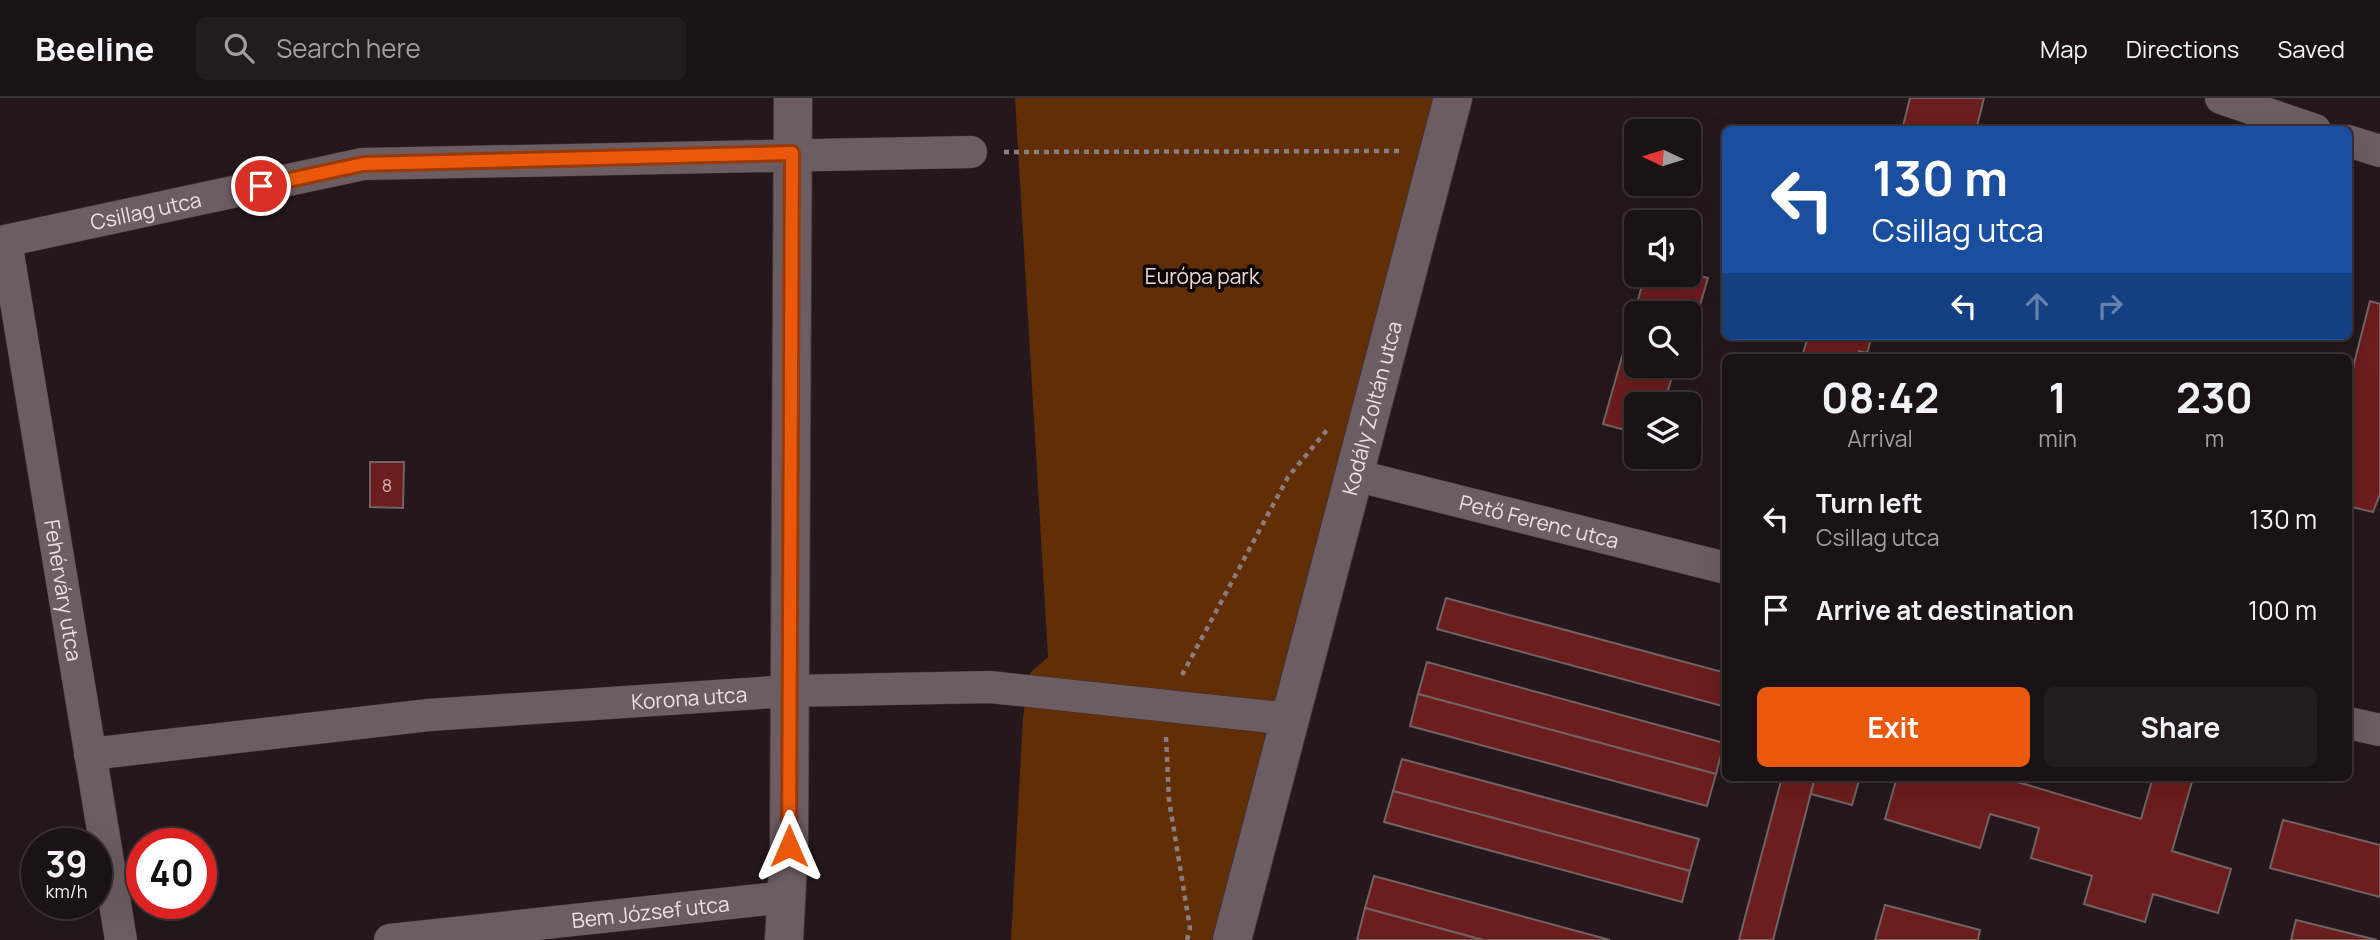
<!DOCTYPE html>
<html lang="en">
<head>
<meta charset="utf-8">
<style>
	:root { --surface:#1b1215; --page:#241b1e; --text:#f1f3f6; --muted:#a09ea0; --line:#393234; --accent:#ea580c }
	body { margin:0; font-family:Manrope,sans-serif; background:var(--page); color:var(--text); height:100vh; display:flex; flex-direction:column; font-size:26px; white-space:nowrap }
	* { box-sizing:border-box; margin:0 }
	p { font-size:23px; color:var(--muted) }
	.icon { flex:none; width:38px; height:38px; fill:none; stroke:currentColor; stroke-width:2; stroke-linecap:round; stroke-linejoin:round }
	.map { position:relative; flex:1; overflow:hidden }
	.details { position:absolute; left:1722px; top:256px; width:630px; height:427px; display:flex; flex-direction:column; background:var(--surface); border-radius:10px; box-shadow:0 7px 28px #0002,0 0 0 2px var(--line) }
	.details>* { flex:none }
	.guide { position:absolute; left:1722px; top:28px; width:630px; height:214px; border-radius:10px; box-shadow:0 7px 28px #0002,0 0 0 2px var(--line); background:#1a4fa0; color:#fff; overflow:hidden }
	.needle { width:46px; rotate:274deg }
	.controls { position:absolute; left:1624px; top:21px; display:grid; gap:14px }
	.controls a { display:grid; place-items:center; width:77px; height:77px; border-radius:10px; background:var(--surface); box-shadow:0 7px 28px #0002,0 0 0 2px var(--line); font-size:35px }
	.speed { position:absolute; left:21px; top:730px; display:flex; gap:14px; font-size:35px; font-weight:700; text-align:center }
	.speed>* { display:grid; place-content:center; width:91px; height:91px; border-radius:50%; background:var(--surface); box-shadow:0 7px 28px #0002,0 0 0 2px var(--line); line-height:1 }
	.speed small { font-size:18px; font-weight:400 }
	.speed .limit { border:10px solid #d22; background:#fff; color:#111 }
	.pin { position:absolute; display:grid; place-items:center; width:60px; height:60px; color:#fff; margin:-30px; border:4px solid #fff; border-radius:50%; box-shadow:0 2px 7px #0007 }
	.me { position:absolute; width:77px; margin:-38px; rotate:0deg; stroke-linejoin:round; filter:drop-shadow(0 0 5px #0008) }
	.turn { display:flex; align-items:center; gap:24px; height:147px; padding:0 35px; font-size:32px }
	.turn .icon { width:91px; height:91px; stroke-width:2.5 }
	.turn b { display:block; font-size:49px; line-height:60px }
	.lanes { display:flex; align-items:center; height:66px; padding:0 35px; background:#0003; justify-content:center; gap:35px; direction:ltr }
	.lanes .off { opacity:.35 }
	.eta { display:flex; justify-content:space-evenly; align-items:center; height:119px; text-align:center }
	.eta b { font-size:42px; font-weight:700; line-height:49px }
	.cta { display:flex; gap:14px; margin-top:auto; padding:14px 35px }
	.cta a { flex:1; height:80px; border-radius:10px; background:var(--accent); color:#fff; font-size:28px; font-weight:700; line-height:80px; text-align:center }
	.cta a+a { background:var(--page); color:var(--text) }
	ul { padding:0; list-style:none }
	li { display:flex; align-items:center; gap:21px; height:91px; padding:0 35px }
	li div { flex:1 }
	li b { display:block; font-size:26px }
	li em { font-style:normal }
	header { display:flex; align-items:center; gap:42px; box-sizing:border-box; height:98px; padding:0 35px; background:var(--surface); border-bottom:2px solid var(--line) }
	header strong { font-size:33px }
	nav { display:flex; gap:38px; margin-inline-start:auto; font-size:24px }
	.search { width:490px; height:63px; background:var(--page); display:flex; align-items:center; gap:18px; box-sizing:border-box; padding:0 24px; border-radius:10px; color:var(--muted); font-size:26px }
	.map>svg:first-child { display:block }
</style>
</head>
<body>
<header>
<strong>Beeline</strong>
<div class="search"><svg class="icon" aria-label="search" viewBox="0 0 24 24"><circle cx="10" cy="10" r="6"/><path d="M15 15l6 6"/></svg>Search here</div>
<nav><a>Map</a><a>Directions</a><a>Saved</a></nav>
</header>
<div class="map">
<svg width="2380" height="842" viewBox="0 0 2380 842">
	<rect width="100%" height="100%" fill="#24181c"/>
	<!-- green -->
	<polygon fill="#612e05" points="1015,0 1433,0 1212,842 1011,842 1023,619 1030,575 1048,559"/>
	<!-- building -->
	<g fill="#6c1d1d" stroke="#726362" stroke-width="2">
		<polygon points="1910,0 1984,0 1976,32 1902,32"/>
		<polygon points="1689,164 1696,166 1693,176 1708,180 1700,207 1693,205 1689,220 1689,215 1636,215 1636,268 1675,268 1664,306 1636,306 1636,335 1603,326 1645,177 1689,177"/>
		<polygon points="2370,203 2380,206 2380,396 2373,414 2348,408 2348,289"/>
		<polygon points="1808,238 1872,238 1867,255 1859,253 1858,259 1802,259"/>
		<polygon points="370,364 404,364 403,410 370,409"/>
		<polygon points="1446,500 1726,575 1726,609 1437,531"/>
		<polygon points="1427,564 1724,645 1716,676 1418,596"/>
		<polygon points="1418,596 1716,676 1707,708 1410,628"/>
		<polygon points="1402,661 1699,741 1690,773 1393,693"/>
		<polygon points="1782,679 1815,679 1773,842 1739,842"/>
		<polygon points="1815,679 1860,679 1852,707 1811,696"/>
		<polygon points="1897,679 2001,679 2141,721 2153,679 2176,679 2192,684 2172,753 2231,771 2218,815 2153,796 2145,824 2084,806 2092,778 2031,760 2039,730 1990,716 1980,750 1885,721"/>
		<polygon points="1393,693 1690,773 1682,804 1384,724"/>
		<polygon points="2283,722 2380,747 2380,799 2270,770"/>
		<polygon points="1374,778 1610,842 1483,842 1365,810"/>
		<polygon points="1885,807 1980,832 1978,842 1875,842"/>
		<polygon points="1365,810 1483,842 1357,842"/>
		<polygon points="2296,822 2377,842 2291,842"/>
	</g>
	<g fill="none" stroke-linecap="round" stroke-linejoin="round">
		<!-- minor casing -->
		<g stroke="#3d3437" stroke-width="33">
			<g id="minor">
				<polyline points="2221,0 2315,32"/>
				<polyline points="2348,43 2380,53"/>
				<path id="s1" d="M6,143L121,842"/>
				<path id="s2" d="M0,144L363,66L971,54"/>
				<path id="s3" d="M1354,377L1726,470"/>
				<polyline points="2348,625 2380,632"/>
				<path id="s4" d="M90,656L429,617L789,593L990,589L1290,621"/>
				<path id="s5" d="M390,842L786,799"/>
			</g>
		</g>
		<!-- tertiary casing -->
		<g stroke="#3d3437" stroke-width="40">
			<g id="tertiary">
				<polyline points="784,842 789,748 793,0"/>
				<path id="s6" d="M1232,842L1453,0"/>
			</g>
		</g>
		<!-- path -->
		<g stroke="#887e81" stroke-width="4.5" stroke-dasharray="5 5" stroke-linecap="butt">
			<polyline points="1004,54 1401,53"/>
			<polyline points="1182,577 1288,379 1327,332"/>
			<polyline points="1166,639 1169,702 1190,830 1187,842"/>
		</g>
		<!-- minor -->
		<use href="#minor" stroke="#6c5d62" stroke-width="32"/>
		<!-- tertiary -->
		<use href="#tertiary" stroke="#6c5d62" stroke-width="38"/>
	</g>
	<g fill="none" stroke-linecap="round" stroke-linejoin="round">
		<!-- route casing -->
		<g stroke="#983908" stroke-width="18">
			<polyline id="route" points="261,88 363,66 792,55 789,748"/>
		</g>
		<!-- route -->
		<use href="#route" stroke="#ea580c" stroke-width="12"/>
	</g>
	<g text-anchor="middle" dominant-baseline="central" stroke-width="7" stroke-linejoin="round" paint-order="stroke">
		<!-- number labels -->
		<g font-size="18" fill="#c9afb1">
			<text x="387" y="387">8</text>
		</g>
		<!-- street labels -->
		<g font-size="21" fill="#e8e0e2" stroke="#0a0607">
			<text stroke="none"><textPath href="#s2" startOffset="149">Csillag utca</textPath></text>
			<text stroke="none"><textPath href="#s6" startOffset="550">Kodály Zoltán utca</textPath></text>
			<text stroke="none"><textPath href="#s3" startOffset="191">Pető Ferenc utca</textPath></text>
			<text stroke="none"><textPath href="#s1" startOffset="354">Fehérváry utca</textPath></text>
			<text stroke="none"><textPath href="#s4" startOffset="602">Korona utca</textPath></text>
			<text stroke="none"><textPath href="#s5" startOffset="262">Bem József utca</textPath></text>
		</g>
		<!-- park labels -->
		<g font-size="21" fill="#f1dcd0" stroke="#0a0607">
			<text x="1202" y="178">Európa park</text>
		</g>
	</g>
</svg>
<div class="controls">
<a><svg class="needle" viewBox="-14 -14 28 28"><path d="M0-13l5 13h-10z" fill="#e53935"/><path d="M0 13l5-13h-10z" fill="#a09ea0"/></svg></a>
<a><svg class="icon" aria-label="sound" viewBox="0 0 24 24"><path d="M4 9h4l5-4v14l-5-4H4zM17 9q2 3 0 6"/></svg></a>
<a><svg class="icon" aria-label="search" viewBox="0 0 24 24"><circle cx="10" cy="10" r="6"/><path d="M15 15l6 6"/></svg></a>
<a><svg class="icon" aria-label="layers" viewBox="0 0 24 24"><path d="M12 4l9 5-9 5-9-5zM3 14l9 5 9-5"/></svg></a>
</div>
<div class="speed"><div>39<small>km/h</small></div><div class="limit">40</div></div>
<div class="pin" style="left:261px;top:88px;background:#d93025"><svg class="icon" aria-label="arrive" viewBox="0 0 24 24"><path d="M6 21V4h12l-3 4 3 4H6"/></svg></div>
<svg class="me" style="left:789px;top:748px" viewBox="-20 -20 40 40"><path d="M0-17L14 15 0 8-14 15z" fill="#ea580c" stroke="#fff" stroke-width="4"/></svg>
<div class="guide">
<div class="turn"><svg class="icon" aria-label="left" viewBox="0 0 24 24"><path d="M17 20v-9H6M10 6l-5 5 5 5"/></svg><div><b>130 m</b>Csillag utca</div></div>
<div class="lanes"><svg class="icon" aria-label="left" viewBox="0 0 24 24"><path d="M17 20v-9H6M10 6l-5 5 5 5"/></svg><svg class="icon off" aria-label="ahead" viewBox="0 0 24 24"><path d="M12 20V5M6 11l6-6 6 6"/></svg><svg class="icon off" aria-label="right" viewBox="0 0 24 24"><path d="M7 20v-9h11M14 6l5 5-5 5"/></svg></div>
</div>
<section class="details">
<div class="eta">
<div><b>08:42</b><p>Arrival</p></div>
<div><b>1</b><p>min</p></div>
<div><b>230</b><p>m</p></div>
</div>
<ul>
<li><svg class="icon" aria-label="left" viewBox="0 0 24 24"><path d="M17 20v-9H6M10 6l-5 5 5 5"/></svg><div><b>Turn left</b><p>Csillag utca</p></div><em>130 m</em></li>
<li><svg class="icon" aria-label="arrive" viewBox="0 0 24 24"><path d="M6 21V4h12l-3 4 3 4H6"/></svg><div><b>Arrive at destination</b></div><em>100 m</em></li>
</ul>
<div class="cta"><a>Exit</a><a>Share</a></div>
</section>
</div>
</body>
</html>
